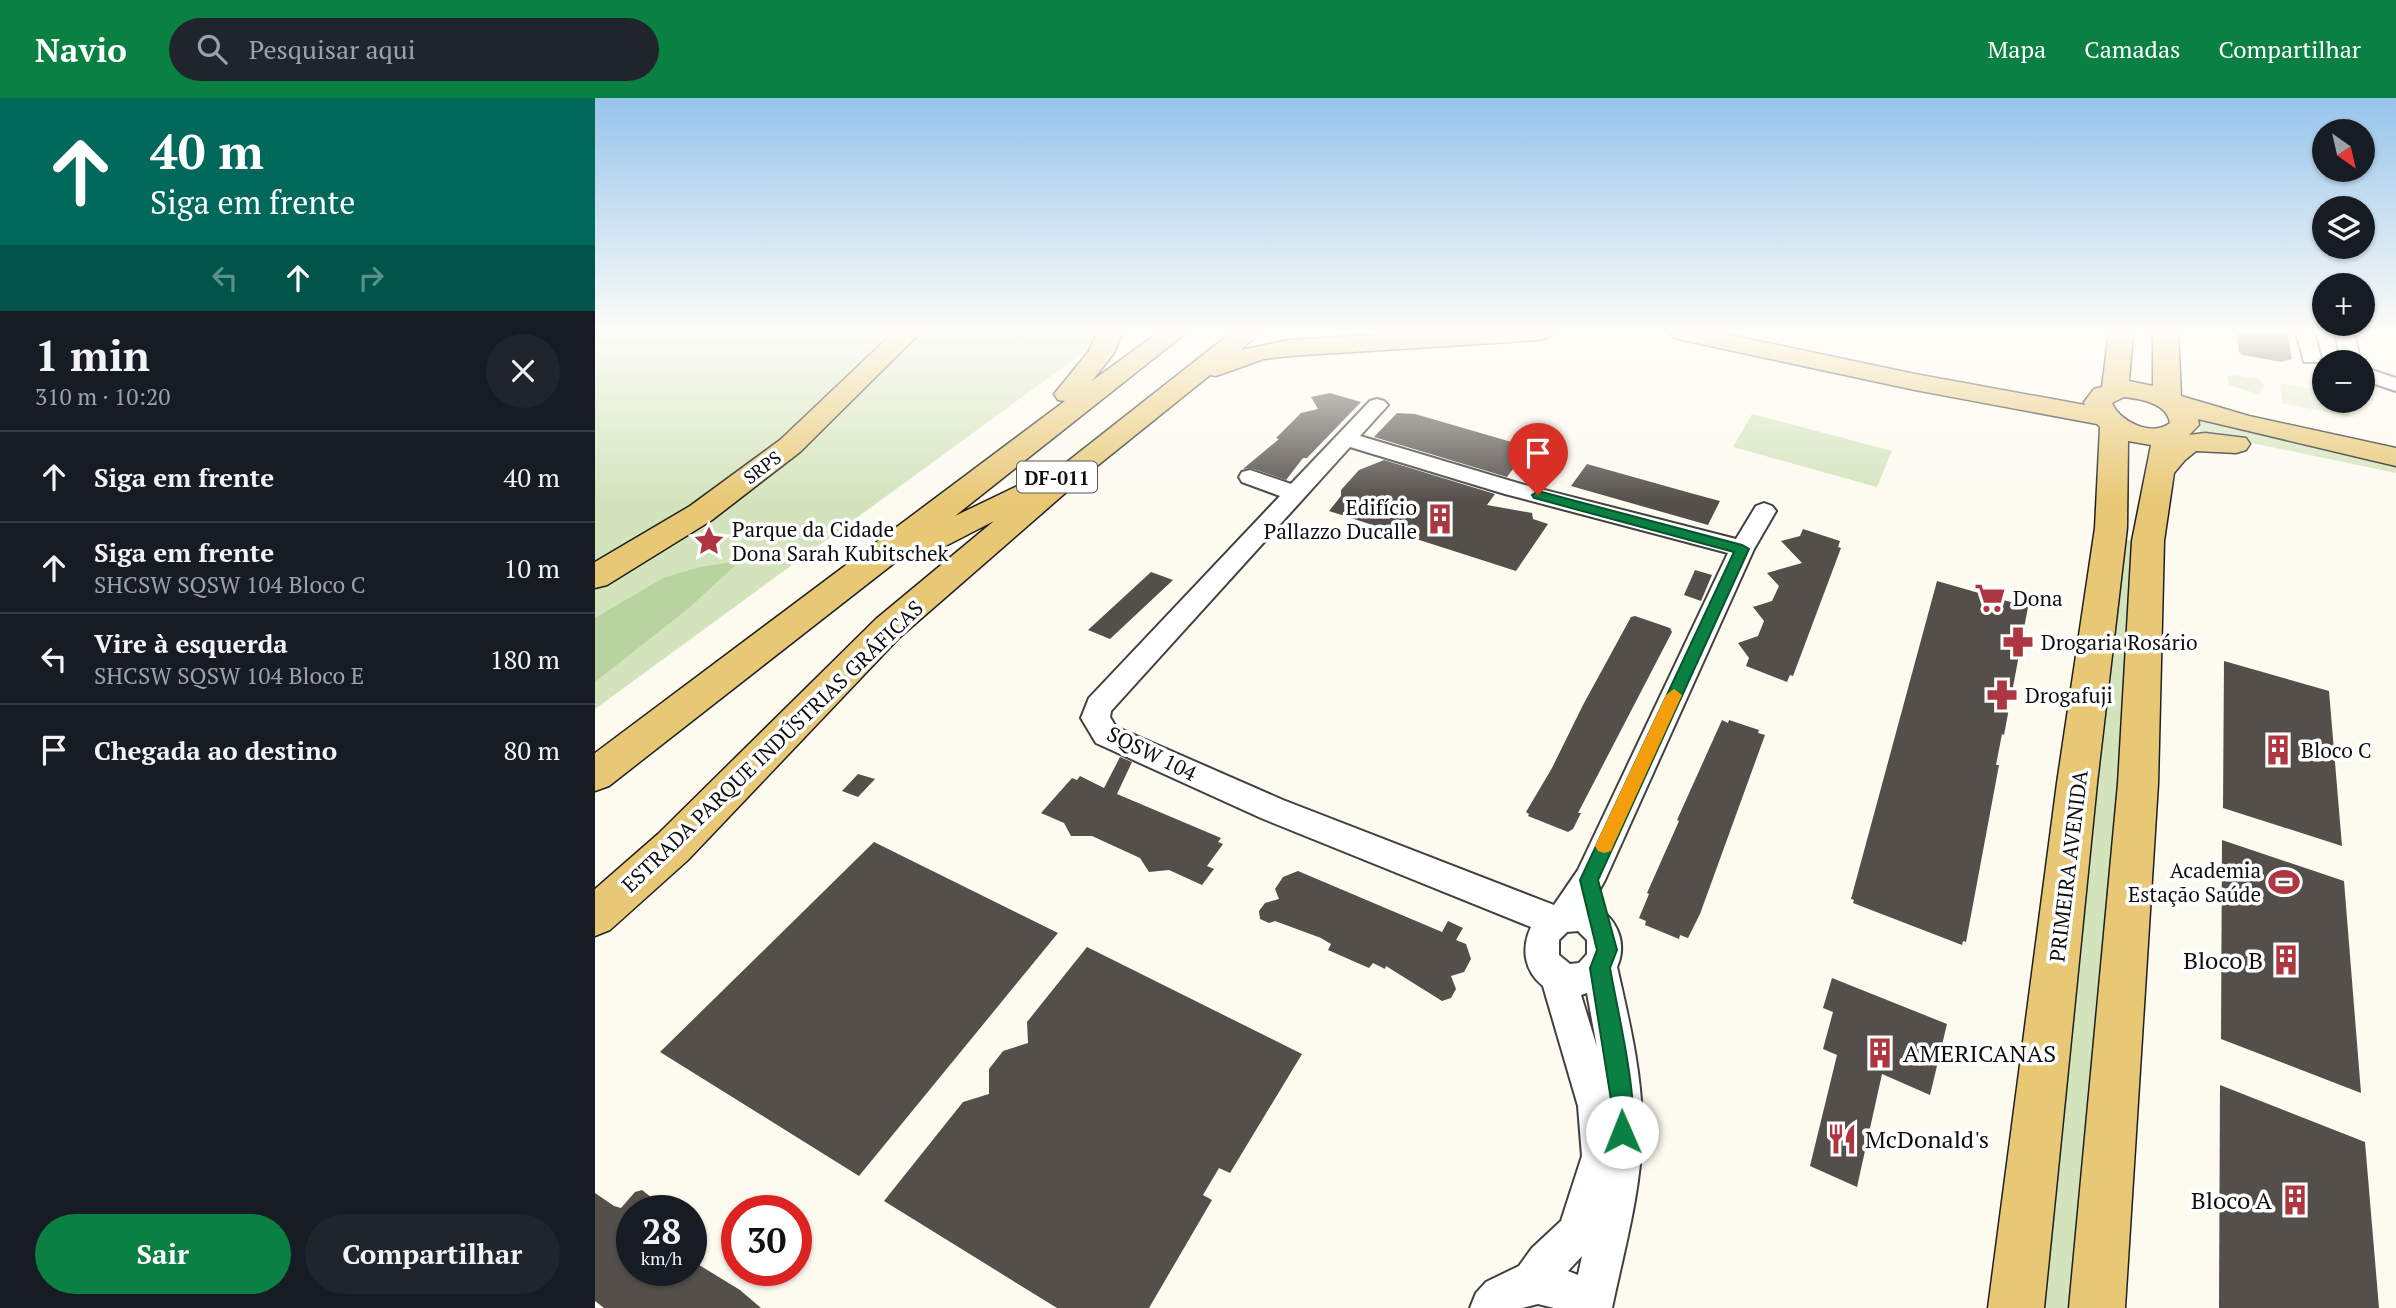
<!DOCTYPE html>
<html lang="pt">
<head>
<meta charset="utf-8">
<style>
	:root { --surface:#171b24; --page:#20242c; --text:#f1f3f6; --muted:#9ea1a6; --line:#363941; --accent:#0b8043 }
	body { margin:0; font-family:"PT Serif",serif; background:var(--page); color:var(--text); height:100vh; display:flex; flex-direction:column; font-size:26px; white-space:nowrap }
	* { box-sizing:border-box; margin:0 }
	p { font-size:23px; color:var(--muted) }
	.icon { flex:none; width:38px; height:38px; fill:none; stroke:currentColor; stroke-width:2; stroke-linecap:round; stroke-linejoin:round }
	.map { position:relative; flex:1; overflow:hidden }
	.drawer { display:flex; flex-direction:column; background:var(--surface); width:595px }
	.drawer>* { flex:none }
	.banner { background:#00695c; color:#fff; overflow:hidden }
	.needle { width:46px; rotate:146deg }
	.tools { position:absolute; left:1717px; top:21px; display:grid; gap:14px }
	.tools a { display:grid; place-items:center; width:63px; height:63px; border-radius:50%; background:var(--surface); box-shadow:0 2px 5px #0004; font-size:35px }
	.speed { position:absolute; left:21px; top:1097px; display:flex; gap:14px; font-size:35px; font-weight:700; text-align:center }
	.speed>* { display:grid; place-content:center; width:91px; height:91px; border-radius:50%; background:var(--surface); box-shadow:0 2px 5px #0004; line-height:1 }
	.speed small { font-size:18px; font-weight:400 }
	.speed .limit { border:10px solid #d22; background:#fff; color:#111 }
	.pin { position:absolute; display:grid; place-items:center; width:60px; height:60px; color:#fff; margin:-72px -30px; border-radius:50% 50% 50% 0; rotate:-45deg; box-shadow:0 0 7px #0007 }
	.pin .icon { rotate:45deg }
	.me { position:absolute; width:77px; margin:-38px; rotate:359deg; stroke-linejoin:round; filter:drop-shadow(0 0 5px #0008) }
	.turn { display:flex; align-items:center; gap:24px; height:147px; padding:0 35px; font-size:32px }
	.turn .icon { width:91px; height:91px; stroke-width:2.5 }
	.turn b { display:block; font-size:49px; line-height:60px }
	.lanes { display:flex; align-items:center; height:66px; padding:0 35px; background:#0003; justify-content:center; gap:35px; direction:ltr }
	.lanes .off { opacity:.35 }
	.round { display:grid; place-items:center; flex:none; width:74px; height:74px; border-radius:37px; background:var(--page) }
	.summary { display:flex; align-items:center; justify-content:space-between; height:119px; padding:0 35px }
	h1 { font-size:42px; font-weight:800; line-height:52px }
	.button { display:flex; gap:14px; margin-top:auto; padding:14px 35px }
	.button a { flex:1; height:80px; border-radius:42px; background:var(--accent); color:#fff; font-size:28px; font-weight:800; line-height:80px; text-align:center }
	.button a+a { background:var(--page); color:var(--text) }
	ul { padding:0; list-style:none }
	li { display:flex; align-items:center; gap:21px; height:91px; padding:0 35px; border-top:2px solid var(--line) }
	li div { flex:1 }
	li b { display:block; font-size:26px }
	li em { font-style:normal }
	header { display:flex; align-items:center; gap:42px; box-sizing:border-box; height:98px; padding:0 35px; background:var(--accent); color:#fff }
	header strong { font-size:33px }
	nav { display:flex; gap:38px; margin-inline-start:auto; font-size:24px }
	.search { width:490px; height:63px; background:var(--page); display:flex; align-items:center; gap:18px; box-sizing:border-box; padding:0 24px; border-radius:38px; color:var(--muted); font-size:26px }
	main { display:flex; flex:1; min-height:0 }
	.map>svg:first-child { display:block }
</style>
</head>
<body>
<header>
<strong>Navio</strong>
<div class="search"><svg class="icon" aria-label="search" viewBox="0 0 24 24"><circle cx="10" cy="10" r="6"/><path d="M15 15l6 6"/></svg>Pesquisar aqui</div>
<nav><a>Mapa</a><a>Camadas</a><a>Compartilhar</a></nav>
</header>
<main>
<section class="drawer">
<div class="banner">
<div class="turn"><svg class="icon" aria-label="ahead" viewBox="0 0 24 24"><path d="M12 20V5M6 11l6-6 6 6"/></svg><div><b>40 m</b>Siga em frente</div></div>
<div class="lanes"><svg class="icon off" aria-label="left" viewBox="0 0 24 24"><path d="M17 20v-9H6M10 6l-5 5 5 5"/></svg><svg class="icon" aria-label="ahead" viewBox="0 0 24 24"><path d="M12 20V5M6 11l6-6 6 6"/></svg><svg class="icon off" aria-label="right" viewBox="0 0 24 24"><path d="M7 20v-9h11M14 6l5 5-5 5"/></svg></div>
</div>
<div class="summary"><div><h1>1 min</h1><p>310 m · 10:20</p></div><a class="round"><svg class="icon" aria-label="close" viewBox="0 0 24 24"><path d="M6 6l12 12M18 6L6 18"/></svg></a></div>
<ul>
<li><svg class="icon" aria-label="ahead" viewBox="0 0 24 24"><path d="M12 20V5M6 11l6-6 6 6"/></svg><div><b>Siga em frente</b></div><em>40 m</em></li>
<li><svg class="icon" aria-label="ahead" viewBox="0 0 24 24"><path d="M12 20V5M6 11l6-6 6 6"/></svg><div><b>Siga em frente</b><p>SHCSW SQSW 104 Bloco C</p></div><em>10 m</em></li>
<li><svg class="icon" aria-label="left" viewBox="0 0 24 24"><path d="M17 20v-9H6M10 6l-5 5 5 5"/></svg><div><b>Vire à esquerda</b><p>SHCSW SQSW 104 Bloco E</p></div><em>180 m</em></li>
<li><svg class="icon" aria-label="arrive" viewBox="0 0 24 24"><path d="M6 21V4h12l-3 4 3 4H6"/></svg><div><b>Chegada ao destino</b></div><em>80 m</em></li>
</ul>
<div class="button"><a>Sair</a><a>Compartilhar</a></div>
</section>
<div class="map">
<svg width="1801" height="1210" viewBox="0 0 1801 1210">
	<rect width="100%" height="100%" fill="#fdfaf0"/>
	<!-- green -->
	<g fill="#d3e4bd">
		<polygon points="0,234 516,234 0,611"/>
		<polygon points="1641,277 1663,281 1670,287 1663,296 1634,287 1632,278"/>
		<polygon points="1157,316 1297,353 1282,389 1138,349"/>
		<polygon points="1605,322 1801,362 1801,375 1605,334"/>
		<polygon points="1528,440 1538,444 1537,487 1486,1210 1443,1210"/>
	</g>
	<!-- forest -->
	<polygon fill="#b8d39f" points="145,463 95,509 0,584 0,520 68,480 105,469"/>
	<!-- pitch -->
	<polygon fill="#e3ecce" points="1685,285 1729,294 1729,303 1752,303 1755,319 1687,305"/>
	<!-- building -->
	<g fill="#554f4b">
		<polygon points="1642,234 1692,234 1697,261 1686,264 1648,257 1644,254"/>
		<polygon points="735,295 766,304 712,360 708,360 691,382 656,370 648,371 684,341 681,340 706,315 723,311 716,299"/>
		<polygon points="802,315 820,316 920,345 918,346 928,351 926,354 929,356 912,379 779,339"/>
		<polygon points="789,362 900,396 892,407 937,415 938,421 953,426 921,473 734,413 746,398 746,392 764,372"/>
		<polygon points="992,366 1099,396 1125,403 1113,427 976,388"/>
		<polygon points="1208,431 1245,443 1243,449 1246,450 1198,578 1195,577 1192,584 1151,568 1154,560 1143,545 1163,538 1169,523 1158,509 1177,503 1184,488 1172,475 1207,465 1186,443 1205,438"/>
		<polygon points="1100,472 1117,477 1106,503 1089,497"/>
		<polygon points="556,474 578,482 515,541 493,532"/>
		<polygon points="1342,483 1433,509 1409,637 1407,636 1401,667 1404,667 1371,844 1368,843 1367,847 1258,805 1259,802 1256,801"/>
		<polygon points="1040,518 1075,530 1077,534 983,715 986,715 978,731 973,734 933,718 934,716 931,714 957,670 988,607 1036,519"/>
		<polygon points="1629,563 1734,593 1747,748 1628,710"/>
		<polygon points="1127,622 1133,625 1134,622 1164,632 1163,635 1170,637 1105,816 1093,840 1085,837 1084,841 1050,827 1051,823 1044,820 1054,796 1052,795 1084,723 1082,722"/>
		<polygon points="525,659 537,664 522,696 626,740 623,744 628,746 612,768 619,771 607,787 574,772 554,774 545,760 497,738 476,738 469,725 446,715 477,680 482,682 485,678 509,690"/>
		<polygon points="263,676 280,681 263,699 247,693"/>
		<polygon points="1627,742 1749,783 1766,995 1626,941"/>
		<polygon points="279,744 463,835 264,1078 65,954"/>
		<polygon points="703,773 847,834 853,823 868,830 861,842 871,846 876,861 869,874 856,878 861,891 856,900 847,903 791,868 790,871 778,865 774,870 733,852 736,846 726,840 680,823 674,825 665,821 664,813 670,805 684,801 680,791 688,779"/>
		<polygon points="492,849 707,956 635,1075 624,1070 608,1097 617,1102 554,1210 462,1210 289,1103 368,1004 394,996 394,971 408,953 433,945 432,924"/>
		<polygon points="1237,880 1352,926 1335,997 1287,976 1262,1089 1215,1068 1242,957 1228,951 1238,914 1228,910"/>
		<polygon points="1625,987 1770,1044 1784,1210 1624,1210"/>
		<polygon points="47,1092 56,1099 54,1109 37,1113 37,1172 96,1172 96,1162 145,1192 166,1210 9,1210 0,1203 0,1095 19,1108 26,1110 40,1094"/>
	</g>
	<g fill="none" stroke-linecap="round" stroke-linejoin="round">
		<!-- minor casing -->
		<g stroke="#414141" stroke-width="4">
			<g id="minor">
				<polygon points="1701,234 1719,234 1726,260 1723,264 1709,264"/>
				<polygon points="1740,234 1758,234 1766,264 1746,264"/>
				<polygon points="1768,269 1801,280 1801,293 1768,282"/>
				<path d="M782,301L789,303L793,307L765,338L926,386L1141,441L1161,408L1169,405L1177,408L1181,413L1159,451L1010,782L996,807C1021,817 1033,844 1022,869C1034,922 1048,979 1047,1034C1046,1094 1029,1152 1017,1210H959L943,1206L927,1210H875L881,1195L891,1184L924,1168L937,1150L966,1123L987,1058L983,1008L948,888C929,873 926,850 936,829L666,720L501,645L486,620L494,600L685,398L647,384L644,379L647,374L655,372L696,386L775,303ZM755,349L910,396L1133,455L983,772L959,807L688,702L521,629L515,619L516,613ZM983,833L992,842V856L984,865L975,866L964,857V842L972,834ZM992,895L1002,949L986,897ZM987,1158L983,1177L973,1173Z"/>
			</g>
		</g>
		<!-- major casing -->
		<g stroke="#1f1f1f" stroke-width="3">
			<g id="major">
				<polygon points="299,234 326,234 205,354 117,422 12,487 0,490 0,464 95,408 185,342"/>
				<polygon points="502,234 527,234 519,255 497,283 564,234 592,234 360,418 472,364 637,234 665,234 646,252 694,242 832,234 958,234 954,239 945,242 694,258 669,261 621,278 615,277 492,376 305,539 93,762 15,832 0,838 0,791 63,736 281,521 399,423 335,456 324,459 312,455 14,688 0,693 0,655 470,303 463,302 459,296 494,253"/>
				<path d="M1074,234H1121L1320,276L1490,307L1489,304L1499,291L1507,289L1514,234H1538L1534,283L1558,288V234H1583L1586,298L1654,318L1801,350V368L1603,321L1604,327L1594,337L1610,335L1651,340L1655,346L1651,352L1641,355L1601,353L1590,362L1579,375L1569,443L1563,686L1530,1210H1474L1523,686L1537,443L1556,347L1533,343L1532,430L1502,685L1449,1210H1393L1462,685L1500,430L1505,329L1502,326L1320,292L1087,242L1078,239ZM1529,299C1546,301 1572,305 1575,325C1557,339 1525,324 1517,305Z"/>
			</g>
		</g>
		<!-- minor -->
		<use href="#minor" fill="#fff" fill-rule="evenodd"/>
		<!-- major -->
		<use href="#major" fill="#e8c875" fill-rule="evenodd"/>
	</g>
	<!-- sky -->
	<linearGradient id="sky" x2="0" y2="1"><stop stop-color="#96c4eb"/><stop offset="0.58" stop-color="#fefdf8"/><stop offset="1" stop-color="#fefdf8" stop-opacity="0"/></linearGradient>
	<rect width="1801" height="403" fill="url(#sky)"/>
	<!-- route -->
	<path fill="#0b8043" stroke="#07532c" stroke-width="2" d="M943,393L1147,447L1154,451L1003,782L1022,852L1015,870C1021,906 1047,1013 1035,1042L1027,1045L1020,1042L1016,1034L1017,1008L995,870L1002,852L985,782L1139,454L939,400L937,397Z"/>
	<!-- slow -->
	<polygon fill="#f59e0b" points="1079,591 1087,597 1018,748 1016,753 1009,755 1003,753 1000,748 1071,597"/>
	<!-- icons -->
	<defs>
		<g id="building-bare" transform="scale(2.415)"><path d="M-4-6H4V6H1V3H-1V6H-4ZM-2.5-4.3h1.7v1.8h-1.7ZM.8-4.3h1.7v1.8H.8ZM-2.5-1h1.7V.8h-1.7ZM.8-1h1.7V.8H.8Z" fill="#ae3640" stroke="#fff" stroke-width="2.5" paint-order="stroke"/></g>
		<g id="sight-bare" transform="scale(2.415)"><path d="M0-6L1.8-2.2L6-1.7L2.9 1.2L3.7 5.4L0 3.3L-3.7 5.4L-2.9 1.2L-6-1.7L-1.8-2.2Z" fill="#ae3640" stroke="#fff" stroke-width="2.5" paint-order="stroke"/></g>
		<g id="supermarket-bare" transform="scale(2.415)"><path d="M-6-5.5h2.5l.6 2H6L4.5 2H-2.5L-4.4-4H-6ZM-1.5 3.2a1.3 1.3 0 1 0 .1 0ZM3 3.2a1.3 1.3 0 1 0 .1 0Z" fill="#ae3640" stroke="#fff" stroke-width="2.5" paint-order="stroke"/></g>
		<g id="pharmacy-bare" transform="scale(2.415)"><path d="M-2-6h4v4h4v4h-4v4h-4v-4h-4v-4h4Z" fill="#ae3640" stroke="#fff" stroke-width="2.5" paint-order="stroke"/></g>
		<g id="stadium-bare" transform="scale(2.415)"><path d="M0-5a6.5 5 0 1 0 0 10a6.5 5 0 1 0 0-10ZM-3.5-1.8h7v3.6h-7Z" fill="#ae3640" stroke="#fff" stroke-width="2.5" paint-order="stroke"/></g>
		<g id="restaurant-bare" transform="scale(2.415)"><path d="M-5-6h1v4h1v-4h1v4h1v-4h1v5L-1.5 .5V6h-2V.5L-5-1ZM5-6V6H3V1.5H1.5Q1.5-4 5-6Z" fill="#ae3640" stroke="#fff" stroke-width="2.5" paint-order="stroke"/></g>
	</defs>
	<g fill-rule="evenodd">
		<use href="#building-bare" x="845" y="421"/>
		<use href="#sight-bare" x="114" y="443"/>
		<use href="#supermarket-bare" x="1395" y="500"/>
		<use href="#pharmacy-bare" x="1423" y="544"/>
		<use href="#pharmacy-bare" x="1407" y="597"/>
		<use href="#building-bare" x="1683" y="652"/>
		<use href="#stadium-bare" x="1689" y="784"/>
		<use href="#building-bare" x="1691" y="862"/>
		<use href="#building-bare" x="1285" y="955"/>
		<use href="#restaurant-bare" x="1247" y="1041"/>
		<use href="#building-bare" x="1700" y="1102"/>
	</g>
	<g text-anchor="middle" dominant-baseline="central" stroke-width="7" stroke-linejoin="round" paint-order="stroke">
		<!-- far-street labels -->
		<g font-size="18" fill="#0e0e0e" stroke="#fff">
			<text transform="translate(167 369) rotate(-37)">SRPS</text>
		</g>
		<!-- shield labels -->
		<rect fill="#fff" stroke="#565656" stroke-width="2" x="422" y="363.5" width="80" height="31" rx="5"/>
		<g font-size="19" font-weight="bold" fill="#0e0e0e">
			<text x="462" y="379">DF-011</text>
		</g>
		<!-- poi labels -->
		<g font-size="21" fill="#0e0e0e" stroke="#fff" text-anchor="start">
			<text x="822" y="409" text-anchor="end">Edifício<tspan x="822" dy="24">Pallazzo Ducalle</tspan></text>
			<text x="137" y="431">Parque da Cidade<tspan x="137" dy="24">Dona Sarah Kubitschek</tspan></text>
			<text x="1418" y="500">Dona</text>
			<text x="1446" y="544">Drogaria Rosário</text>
			<text x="1430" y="597">Drogafuji</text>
			<text x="1706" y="652">Bloco C</text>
			<text x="1666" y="772" text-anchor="end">Academia<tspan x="1666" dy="24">Estação Saúde</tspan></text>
		</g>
		<!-- street labels -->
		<g font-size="21" fill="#0e0e0e" stroke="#fff">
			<text transform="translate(177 648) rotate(-44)">ESTRADA PARQUE INDÚSTRIAS GRÁFICAS</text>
			<text transform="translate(557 655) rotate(26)">SQSW 104</text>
			<text transform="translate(1473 768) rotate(-83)">PRIMEIRA AVENIDA</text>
		</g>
		<!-- near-poi labels -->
		<g font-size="24" fill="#0e0e0e" stroke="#fff" text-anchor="end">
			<text x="1668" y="862">Bloco B</text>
			<text x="1308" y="955" text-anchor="start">AMERICANAS</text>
			<text x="1270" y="1041" text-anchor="start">McDonald's</text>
			<text x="1677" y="1102">Bloco A</text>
		</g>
	</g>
</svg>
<div class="tools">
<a><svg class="needle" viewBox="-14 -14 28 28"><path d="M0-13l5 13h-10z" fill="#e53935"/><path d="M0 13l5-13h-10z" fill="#9ea1a6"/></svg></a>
<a><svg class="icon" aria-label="layers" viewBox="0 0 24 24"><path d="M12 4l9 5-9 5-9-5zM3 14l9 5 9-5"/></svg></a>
<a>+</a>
<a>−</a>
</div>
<div class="speed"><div>28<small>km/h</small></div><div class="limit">30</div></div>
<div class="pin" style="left:943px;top:397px;background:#d93025"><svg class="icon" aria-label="arrive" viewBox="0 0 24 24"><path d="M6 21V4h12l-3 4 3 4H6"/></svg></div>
<svg class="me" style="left:1027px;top:1034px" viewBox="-20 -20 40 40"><circle r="19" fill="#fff"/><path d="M0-13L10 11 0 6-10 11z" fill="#0b8043"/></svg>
</div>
</main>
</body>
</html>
